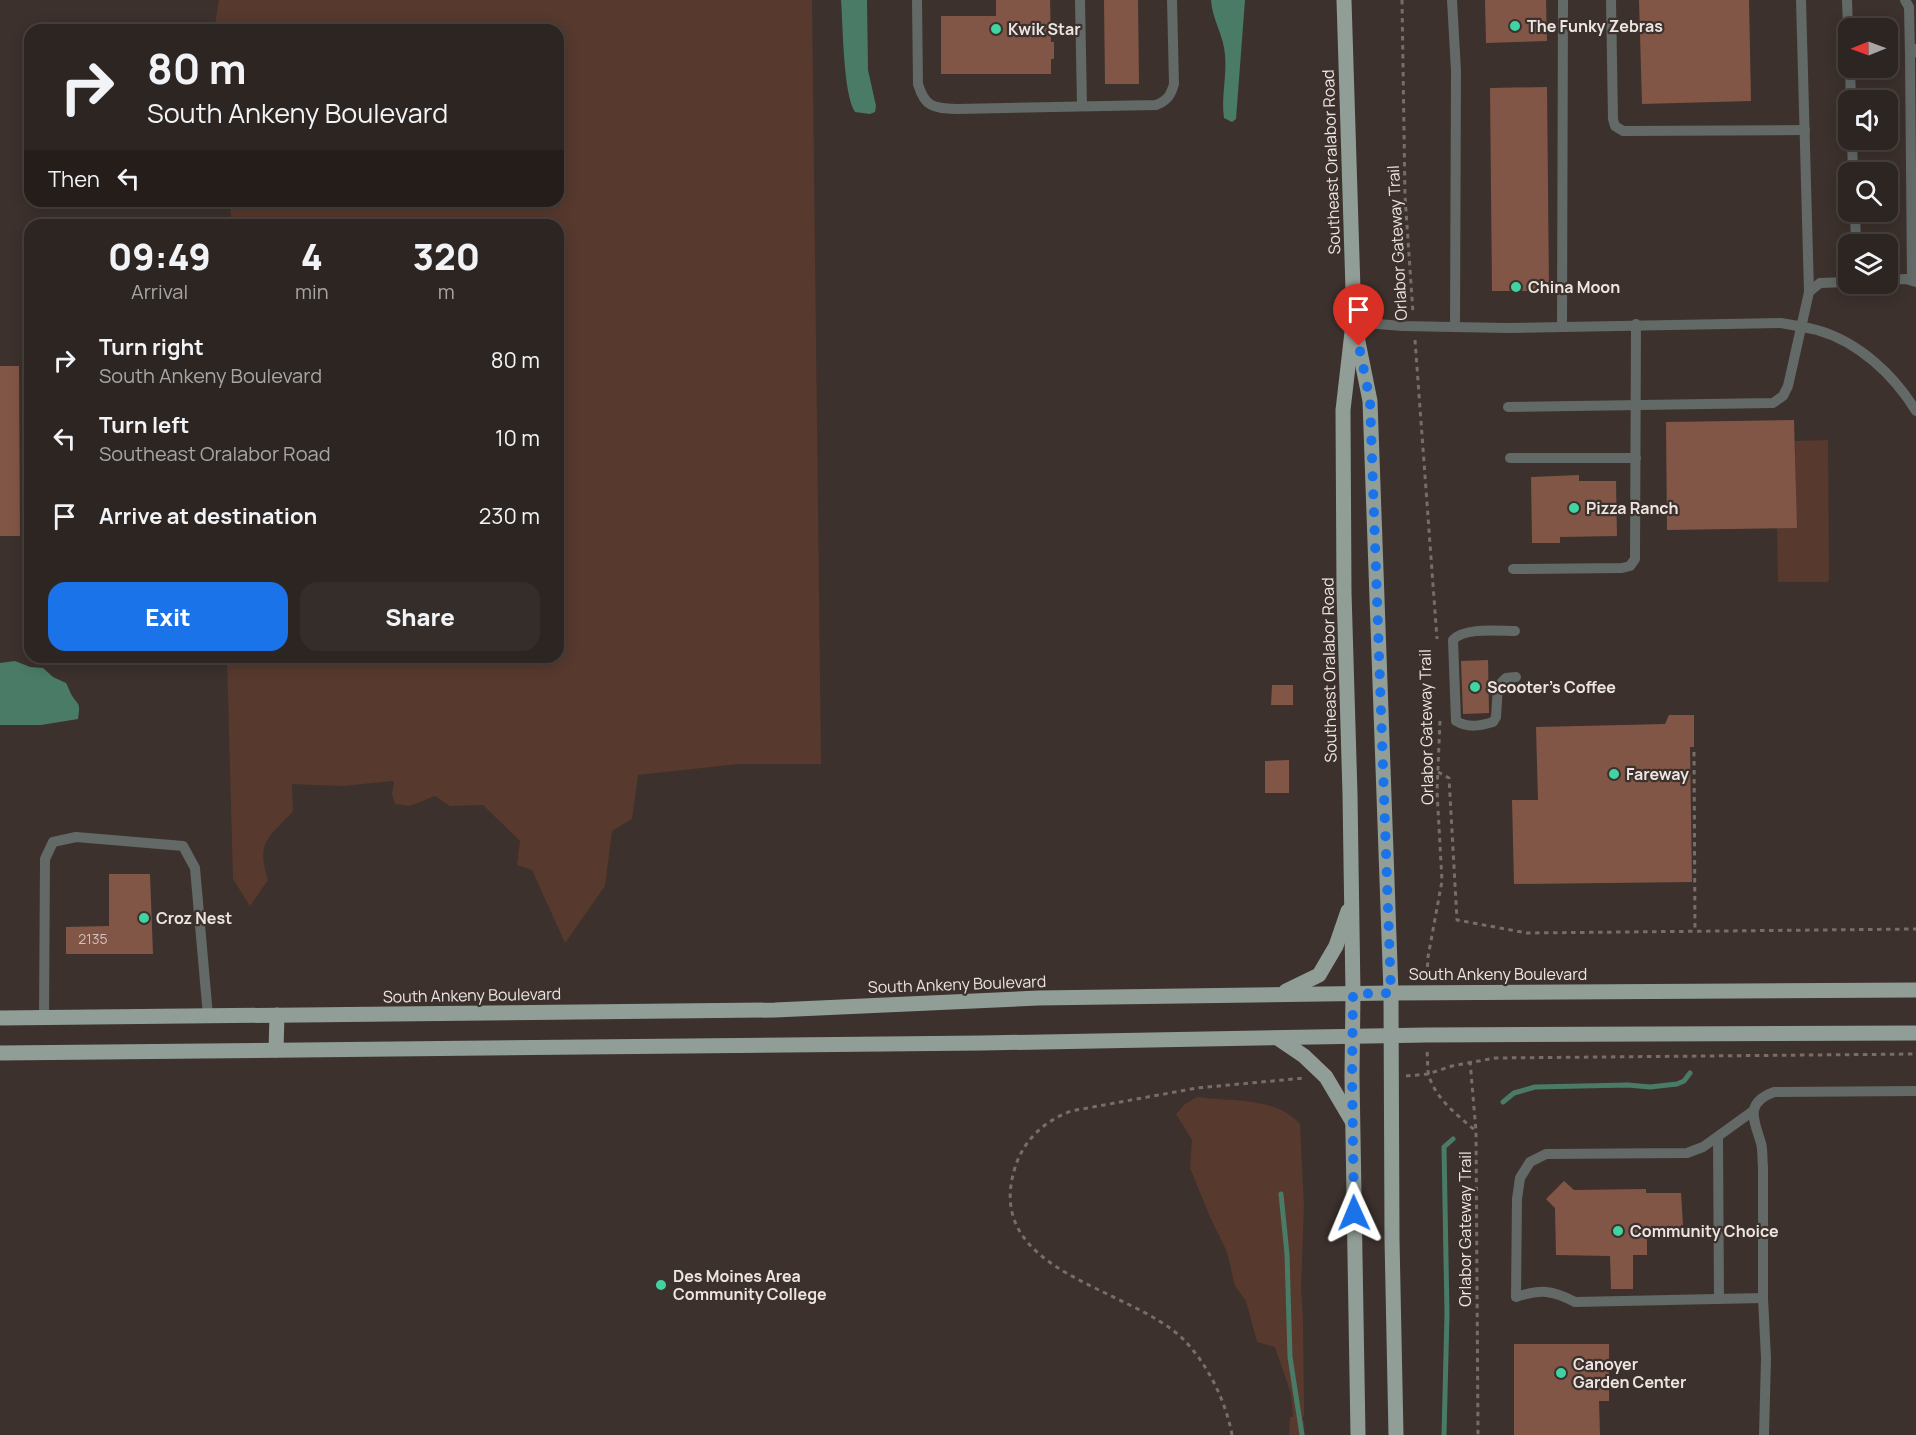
<!DOCTYPE html>
<html lang="en">
<head>
<meta charset="utf-8">
<style>
	:root { --surface:#2d2521; --page:#352d2a; --text:#f1f3f6; --muted:#a7a5a5; --line:#48423f; --accent:#1a73e8 }
	body { margin:0; font-family:Manrope,sans-serif; background:var(--page); color:var(--text); height:100vh; display:flex; flex-direction:column; font-size:22px; white-space:nowrap }
	* { box-sizing:border-box; margin:0 }
	p { font-size:20px; color:var(--muted) }
	.icon { flex:none; width:33px; height:33px; fill:none; stroke:currentColor; stroke-width:2; stroke-linecap:round; stroke-linejoin:round }
	.map { position:relative; flex:1; overflow:hidden }
	.drawer { position:absolute; left:24px; top:219px; width:540px; height:444px; display:flex; flex-direction:column; background:var(--surface); border-radius:18px; box-shadow:0 3px 15px #0003,0 0 0 2px var(--line) }
	.drawer>* { flex:none }
	.guide { position:absolute; left:24px; top:24px; width:540px; height:183px; border-radius:18px; box-shadow:0 3px 15px #0003,0 0 0 2px var(--line); background:#2d2521; color:var(--text); overflow:hidden }
	.needle { width:39px; rotate:269deg }
	.buttons { position:absolute; left:1838px; top:18px; display:grid; gap:12px }
	.buttons a { display:grid; place-items:center; width:60px; height:60px; border-radius:12px; background:var(--surface); box-shadow:0 3px 15px #0003,0 0 0 2px var(--line); font-size:30px }
	.pin { position:absolute; display:grid; place-items:center; width:51px; height:51px; color:#fff; margin:-62px -26px; border-radius:50% 50% 50% 0; rotate:-45deg; box-shadow:0 0 6px #0007 }
	.pin .icon { rotate:45deg }
	.me { position:absolute; width:66px; margin:-33px; rotate:359deg; stroke-linejoin:round; filter:drop-shadow(0 0 4px #0008) }
	.turn { display:flex; align-items:center; gap:21px; height:126px; padding:0 24px; font-size:27px }
	.turn .icon { width:78px; height:78px; stroke-width:2.5 }
	.turn b { display:block; font-size:42px; line-height:51px }
	.then { display:flex; align-items:center; height:57px; padding:0 24px; background:#0003; gap:12px; font-size:22px }
	.eta { display:flex; justify-content:space-evenly; align-items:center; height:102px; text-align:center }
	.eta b { font-size:36px; font-weight:800; line-height:42px }
	.action { display:flex; gap:12px; margin-top:auto; padding:12px 24px }
	.action a { flex:1; height:69px; border-radius:18px; background:var(--accent); color:#fff; font-size:24px; font-weight:800; line-height:69px; text-align:center }
	.action a+a { background:var(--page); color:var(--text) }
	ul { padding:0; list-style:none }
	li { display:flex; align-items:center; gap:18px; height:78px; padding:0 24px }
	li div { flex:1 }
	li b { display:block; font-size:22px }
	li em { font-style:normal }
	.map>svg:first-child { display:block }
</style>
</head>
<body>
<div class="map">
<svg width="1916" height="1435" viewBox="0 0 1916 1435">
	<rect width="100%" height="100%" fill="#3c312c"/>
	<!-- green -->
	<g fill="#57392e">
		<path d="M219,0H812L821,764H738L638,775L632,819L612,831L605,886L565,943L532,870L517,865L520,841L483,805L450,806L435,796L410,806L395,804L392,794L394,781L342,786L292,784L293,811C268,839 256,841 268,880L250,906L233,879L227,657H558V225H231L230,201H558V30H214Z"/>
		<polygon points="1828,440 1829,580 1827,582 1778,582 1777,528 1796,528 1795,441"/>
		<path d="M1197,1097C1231,1102 1275,1096 1300,1124L1304,1206L1301,1289L1303,1318L1304,1402V1416L1302,1420L1304,1421L1305,1435H1289L1290,1417H1293L1291,1394L1275,1347L1257,1342L1246,1301L1235,1286L1227,1252L1210,1217L1190,1168L1192,1140L1176,1114L1185,1104Z"/>
	</g>
	<!-- water -->
	<g fill="#4a7b67">
		<path d="M841,0H867L868,70L876,106L875,112L870,114L855,112C843,94 843,24 841,0Z"/>
		<path d="M1211,0H1245L1236,119L1232,122L1224,118C1221,97 1227,76 1225,55C1224,36 1212,19 1211,0Z"/>
		<path d="M15,661L30,667L43,668L53,677L66,683C68,686 69,690 71,694C78,706 81,701 78,719L41,725H0V663Z"/>
	</g>
	<g fill="none" stroke-linecap="round" stroke-linejoin="round">
		<!-- stream -->
		<g stroke="#4a7b67" stroke-width="5">
			<polyline points="1503,1102 1514,1093 1535,1087 1628,1085 1650,1087 1677,1084 1684,1081 1690,1073"/>
			<polyline points="1281,1194 1287,1254 1290,1357 1302,1435"/>
			<polyline points="1444,1435 1447,1314 1444,1147 1453,1139"/>
		</g>
	</g>
	<!-- building -->
	<g fill="#815646">
		<polygon points="996,0 1050,0 1051,42 1054,42 1054,59 1051,59 1051,74 941,74 941,16 996,16"/>
		<polygon points="1104,0 1138,0 1139,84 1105,84"/>
		<polygon points="1485,0 1546,0 1547,41 1486,43"/>
		<polygon points="1639,0 1749,0 1751,101 1642,104"/>
		<polygon points="1547,87 1549,291 1492,291 1490,88"/>
		<polygon points="0,366 19,366 20,536 0,536"/>
		<polygon points="1794,420 1797,528 1667,530 1666,422"/>
		<polygon points="1579,475 1579,481 1616,481 1617,536 1560,537 1560,543 1532,543 1531,477"/>
		<polygon points="1488,660 1489,713 1463,714 1461,661"/>
		<polygon points="1272,685 1293,685 1293,705 1271,705"/>
		<polygon points="1669,715 1694,715 1694,747 1690,747 1692,882 1514,884 1512,800 1538,800 1536,727 1665,724"/>
		<polygon points="1289,760 1289,793 1265,793 1265,761"/>
		<polygon points="109,874 150,874 153,954 66,954 66,927 109,926"/>
		<polygon points="1564,1181 1574,1190 1646,1189 1646,1193 1681,1193 1683,1225 1681,1225 1681,1238 1647,1238 1647,1255 1633,1255 1633,1289 1611,1289 1610,1256 1556,1255 1555,1208 1546,1199"/>
		<polygon points="1514,1344 1609,1344 1609,1401 1599,1401 1600,1435 1514,1435"/>
	</g>
	<g fill="none" stroke-linecap="round" stroke-linejoin="round">
		<!-- path -->
		<g stroke="#776d69" stroke-width="3" stroke-dasharray="4.5 4.5" stroke-linecap="butt">
			<polyline points="1402,0 1405,196 1413,313"/>
			<polyline points="1415,340 1437,639"/>
			<polyline points="1694,752 1695,931"/>
			<polyline points="1438,772 1449,778 1457,920 1527,933 1916,929"/>
			<polyline points="1427,976 1428,957 1442,881 1437,791 1440,720"/>
			<path d="M1427,1052C1428,1060 1427,1069 1429,1076C1436,1099 1458,1116 1476,1131"/>
			<polyline points="1470,1061 1476,1131 1478,1435"/>
			<polyline points="1406,1076 1428,1074 1452,1066 1495,1058 1916,1054"/>
			<path d="M1232,1435C1226,1401 1207,1363 1183,1339C1130,1287 985,1273 1014,1171C1022,1142 1042,1122 1071,1111L1197,1088L1304,1078"/>
		</g>
		<!-- service -->
		<g stroke="#636966" stroke-width="10">
			<path d="M917,0L918,84C925,108 934,108 957,109L1156,105C1167,101 1171,95 1174,84L1172,0"/>
			<polyline points="1080,0 1082,106"/>
			<polyline points="1452,0 1456,71 1455,327"/>
			<polyline points="1611,0 1613,119 1615,126 1623,131 1805,130"/>
			<polyline points="1801,0 1809,292"/>
			<polyline points="1847,0 1848,28"/>
			<polyline points="1905,0 1909,7 1910,56"/>
			<polyline points="1850,68 1851,100"/>
			<polyline points="1852,140 1853,172"/>
			<polyline points="1855,212 1856,244"/>
			<polyline points="1887,280 1906,279 1916,282"/>
			<polyline points="1912,280 1910,56 1916,49"/>
			<path d="M1354,322L1402,326L1507,328L1781,323C1793,325 1805,327 1817,330C1859,342 1894,375 1916,411"/>
			<polyline points="1562,327 1563,0"/>
			<polyline points="1508,407 1773,403 1783,396 1788,386 1809,292 1820,283 1848,282"/>
			<polyline points="1510,458 1636,458"/>
			<polyline points="1513,569 1622,568 1630,566 1635,559 1636,324"/>
			<path d="M1515,631C1499,631 1464,627 1453,640L1456,721C1468,728 1480,726 1493,722L1496,717L1498,686L1506,678L1516,677"/>
			<polyline points="44,1018 45,859 53,842 76,837 183,846 195,868 208,1016"/>
			<path d="M1753,1111L1703,1147L1687,1153L1546,1154L1530,1162L1520,1178L1517,1199L1516,1297C1541,1289 1552,1290 1575,1302L1763,1298"/>
			<polyline points="1718,1138 1719,1299"/>
			<path d="M1764,1435L1766,1358L1763,1298V1167C1762,1159 1763,1150 1761,1143C1754,1120 1744,1103 1774,1092L1916,1091"/>
		</g>
		<!-- primary -->
		<g stroke="#919d97" stroke-width="15">
			<polyline points="1344,0 1354,322 1370,401 1391,993 1392,1239 1396,1435"/>
			<polyline points="1352,332 1343,410 1344,592 1350,794 1353,994 1352,1076 1358,1435"/>
			<polyline points="1286,991 1319,975 1336,946 1348,911"/>
			<polyline points="0,1018 775,1010 1038,998 1391,993 1916,990"/>
			<polyline points="1279,1039 1304,1056 1326,1077 1352,1121"/>
			<polyline points="276,1050 277,1015"/>
			<polyline points="0,1053 982,1043 1427,1035 1916,1033"/>
		</g>
	</g>
	<g fill="none" stroke-linecap="round" stroke-linejoin="round">
		<!-- route -->
		<polyline stroke="#1a73e8" stroke-width="10" stroke-dasharray="0 18" points="1354,1213 1352,1076 1353,994 1391,993 1370,401 1359,346"/>
	</g>
	<!-- markers -->
	<g fill="#40d4a2" stroke="#3c312c" stroke-width="2">
		<circle cx="1515" cy="26" r="6"/>
		<circle cx="996" cy="29" r="6"/>
		<circle cx="1516" cy="287" r="6"/>
		<circle cx="1574" cy="508" r="6"/>
		<circle cx="1475" cy="687" r="6"/>
		<circle cx="1614" cy="774" r="6"/>
		<circle cx="144" cy="918" r="6"/>
		<circle cx="1618" cy="1231" r="6"/>
		<circle cx="661" cy="1285" r="6"/>
		<circle cx="1561" cy="1373" r="6"/>
	</g>
	<g text-anchor="middle" dominant-baseline="central" stroke-width="4.5" stroke-linejoin="round" paint-order="stroke">
		<!-- number labels -->
		<g font-size="14" fill="#d2c1bb">
			<text x="93" y="938">2135</text>
		</g>
		<!-- poi labels -->
		<g font-size="16" font-weight="bold" fill="#ede5e2" stroke="#3c312c" text-anchor="start">
			<text x="1527" y="26">The Funky Zebras</text>
			<text x="1008" y="29">Kwik Star</text>
			<text x="1528" y="287">China Moon</text>
			<text x="1586" y="508">Pizza Ranch</text>
			<text x="1487" y="687">Scooter's Coffee</text>
			<text x="1626" y="774">Fareway</text>
			<text x="156" y="918">Croz Nest</text>
			<text x="1630" y="1231">Community Choice</text>
			<text x="673" y="1276">Des Moines Area<tspan x="673" dy="18">Community College</tspan></text>
			<text x="1573" y="1364">Canoyer<tspan x="1573" dy="18">Garden Center</tspan></text>
		</g>
		<!-- street labels -->
		<g font-size="16" fill="#ede5e2" stroke="#3c312c">
			<text transform="translate(1331 162) rotate(-92)">Southeast Oralabor Road</text>
			<text transform="translate(1397 243) rotate(-93)">Orlabor Gateway Trail</text>
			<text transform="translate(1329 670) rotate(-91)">Southeast Oralabor Road</text>
			<text transform="translate(1426 727) rotate(-91)">Orlabor Gateway Trail</text>
			<text x="1498" y="974">South Ankeny Boulevard</text>
			<text transform="translate(957 984) rotate(-2)">South Ankeny Boulevard</text>
			<text transform="translate(472 995) rotate(-1)">South Ankeny Boulevard</text>
			<text transform="translate(1465 1229) rotate(-90)">Orlabor Gateway Trail</text>
		</g>
	</g>
</svg>
<div class="buttons">
<a><svg class="needle" viewBox="-14 -14 28 28"><path d="M0-13l5 13h-10z" fill="#e53935"/><path d="M0 13l5-13h-10z" fill="#a7a5a5"/></svg></a>
<a><svg class="icon" aria-label="sound" viewBox="0 0 24 24"><path d="M4 9h4l5-4v14l-5-4H4zM17 9q2 3 0 6"/></svg></a>
<a><svg class="icon" aria-label="search" viewBox="0 0 24 24"><circle cx="10" cy="10" r="6"/><path d="M15 15l6 6"/></svg></a>
<a><svg class="icon" aria-label="layers" viewBox="0 0 24 24"><path d="M12 4l9 5-9 5-9-5zM3 14l9 5 9-5"/></svg></a>
</div>
<div class="pin" style="left:1359px;top:346px;background:#d93025"><svg class="icon" aria-label="arrive" viewBox="0 0 24 24"><path d="M6 21V4h12l-3 4 3 4H6"/></svg></div>
<svg class="me" style="left:1354px;top:1213px" viewBox="-20 -20 40 40"><path d="M0-17L14 15 0 8-14 15z" fill="#1a73e8" stroke="#fff" stroke-width="4"/></svg>
<div class="guide">
<div class="turn"><svg class="icon" aria-label="right" viewBox="0 0 24 24"><path d="M7 20v-9h11M14 6l5 5-5 5"/></svg><div><b>80 m</b>South Ankeny Boulevard</div></div>
<div class="then">Then<svg class="icon" aria-label="left" viewBox="0 0 24 24"><path d="M17 20v-9H6M10 6l-5 5 5 5"/></svg></div>
</div>
<section class="drawer">
<div class="eta">
<div><b>09:49</b><p>Arrival</p></div>
<div><b>4</b><p>min</p></div>
<div><b>320</b><p>m</p></div>
</div>
<ul>
<li><svg class="icon" aria-label="right" viewBox="0 0 24 24"><path d="M7 20v-9h11M14 6l5 5-5 5"/></svg><div><b>Turn right</b><p>South Ankeny Boulevard</p></div><em>80 m</em></li>
<li><svg class="icon" aria-label="left" viewBox="0 0 24 24"><path d="M17 20v-9H6M10 6l-5 5 5 5"/></svg><div><b>Turn left</b><p>Southeast Oralabor Road</p></div><em>10 m</em></li>
<li><svg class="icon" aria-label="arrive" viewBox="0 0 24 24"><path d="M6 21V4h12l-3 4 3 4H6"/></svg><div><b>Arrive at destination</b></div><em>230 m</em></li>
</ul>
<div class="action"><a>Exit</a><a>Share</a></div>
</section>
</div>
</body>
</html>
